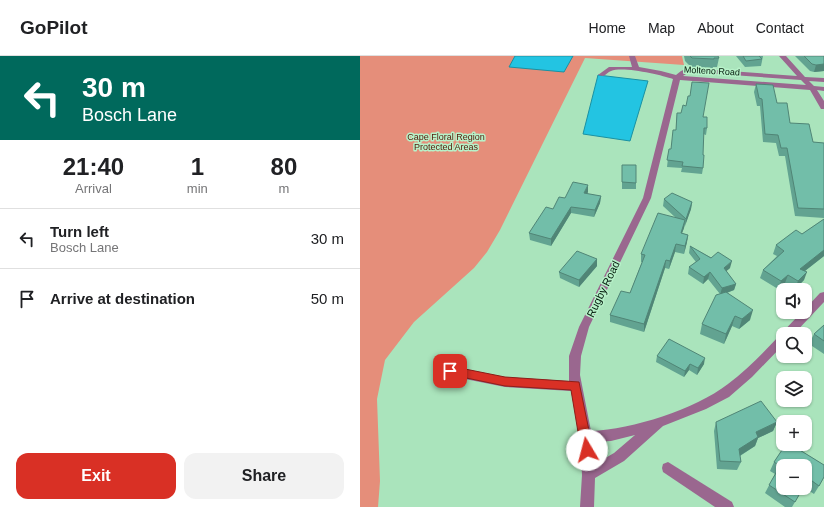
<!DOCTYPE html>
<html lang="en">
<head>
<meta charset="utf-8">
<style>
	:root { --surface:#fff; --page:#f2f2f2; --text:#202124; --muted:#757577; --line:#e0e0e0; --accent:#d93025 }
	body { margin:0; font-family:Helvetica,sans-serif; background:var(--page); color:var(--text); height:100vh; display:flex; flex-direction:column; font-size:15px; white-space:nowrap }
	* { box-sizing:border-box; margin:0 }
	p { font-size:13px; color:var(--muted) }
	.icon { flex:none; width:22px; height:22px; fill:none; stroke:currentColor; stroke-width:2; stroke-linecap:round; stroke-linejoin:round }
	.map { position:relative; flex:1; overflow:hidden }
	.sheet { display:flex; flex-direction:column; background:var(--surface); width:360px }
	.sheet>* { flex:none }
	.hud { background:#00695c; color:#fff; overflow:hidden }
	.controls { position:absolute; left:416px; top:227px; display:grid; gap:8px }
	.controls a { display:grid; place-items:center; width:36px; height:36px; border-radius:8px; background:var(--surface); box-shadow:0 1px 3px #0004; font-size:20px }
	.pin { position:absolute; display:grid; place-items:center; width:34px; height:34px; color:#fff; margin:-17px; border-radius:8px; box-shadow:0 2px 6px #0006 }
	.me { position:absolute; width:44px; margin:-22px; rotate:352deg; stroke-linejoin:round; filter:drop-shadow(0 0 3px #0008) }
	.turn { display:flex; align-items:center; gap:14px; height:84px; padding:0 16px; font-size:18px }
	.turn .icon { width:52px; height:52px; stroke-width:2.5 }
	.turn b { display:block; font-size:28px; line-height:34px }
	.eta { display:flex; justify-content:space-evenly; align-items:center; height:68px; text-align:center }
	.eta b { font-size:24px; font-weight:700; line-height:28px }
	.cta { display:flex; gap:8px; margin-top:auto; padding:8px 16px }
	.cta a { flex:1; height:46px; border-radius:12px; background:var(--accent); color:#fff; font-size:16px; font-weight:700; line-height:46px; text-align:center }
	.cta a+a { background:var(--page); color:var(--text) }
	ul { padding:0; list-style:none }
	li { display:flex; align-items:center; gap:12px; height:60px; padding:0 16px; border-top:1px solid var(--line) }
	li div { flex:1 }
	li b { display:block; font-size:15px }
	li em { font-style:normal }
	header { display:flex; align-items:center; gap:24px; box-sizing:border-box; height:56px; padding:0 20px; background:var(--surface); border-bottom:1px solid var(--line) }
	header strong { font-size:19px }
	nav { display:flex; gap:22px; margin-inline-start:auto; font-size:14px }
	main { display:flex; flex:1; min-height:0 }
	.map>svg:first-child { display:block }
</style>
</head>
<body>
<header>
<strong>GoPilot</strong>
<nav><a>Home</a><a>Map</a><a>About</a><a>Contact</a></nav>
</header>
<main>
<section class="sheet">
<div class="hud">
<div class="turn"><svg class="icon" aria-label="left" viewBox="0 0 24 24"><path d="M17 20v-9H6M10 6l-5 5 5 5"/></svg><div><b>30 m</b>Bosch Lane</div></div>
</div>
<div class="eta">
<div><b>21:40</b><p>Arrival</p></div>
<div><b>1</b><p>min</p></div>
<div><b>80</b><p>m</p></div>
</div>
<ul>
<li><svg class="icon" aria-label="left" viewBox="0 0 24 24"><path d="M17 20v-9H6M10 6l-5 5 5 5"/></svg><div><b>Turn left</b><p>Bosch Lane</p></div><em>30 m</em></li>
<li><svg class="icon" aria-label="arrive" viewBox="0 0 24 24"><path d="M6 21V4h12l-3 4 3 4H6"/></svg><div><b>Arrive at destination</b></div><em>50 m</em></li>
</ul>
<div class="cta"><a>Exit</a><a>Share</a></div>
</section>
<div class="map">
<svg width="464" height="451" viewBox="0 0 464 451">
	<rect width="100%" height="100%" fill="#aae4bc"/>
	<!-- green -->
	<polygon fill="#e58e7a" points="0,0 322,0 324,9 225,2 140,174 127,196 114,212 54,266 25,304 17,343 20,425 18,451 0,451"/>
	<!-- water -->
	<g fill="#23c4e2" stroke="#1a91a2">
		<polygon points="155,0 213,0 204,16 149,11"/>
		<polygon points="238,19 288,25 270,85 223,78"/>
	</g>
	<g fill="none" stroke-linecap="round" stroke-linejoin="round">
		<!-- minor -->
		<g fill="#9a678f" fill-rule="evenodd">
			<path d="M269,0H275L279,11L301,15L316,19L321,15L328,12L437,20L419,0H426L445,21L464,22V26L449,25L454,30L464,31V35L457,34L464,45V53H461L450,34L320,24L291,142L229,271L221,300L220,319L231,375C273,373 334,354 368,328C396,307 418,280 442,256H445V253L460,237L464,236V246L434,278H423V289L392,321L369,341L346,353L303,370L264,405L235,422L234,451H220L222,419L220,381L211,335L145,331L90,320L86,318L84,315L86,312L90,310L145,321L209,325V300L219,271L283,142L313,23C301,19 263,10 251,15C248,16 246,19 243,20L238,19L249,11H272ZM329,16L441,24L446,29L323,20ZM275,379L254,397L235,408L233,386L251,385Z"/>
			<polygon points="308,406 372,446 374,451 355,451 303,416 302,412 303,408"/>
		</g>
	</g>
	<!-- wall -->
	<g fill="#62a391">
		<polygon points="324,0 358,0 359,2 357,11 353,11 353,12 331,11 325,5"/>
		<polygon points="376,0 403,0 401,10 385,11"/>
		<polygon points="435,0 464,0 464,15 454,16 450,15"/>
		<polygon points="396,28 417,47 430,67 453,86 464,87 464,162 435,160 425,100 419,100 416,87 403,86 400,50 397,50 394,36"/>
		<polygon points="317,57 343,61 347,72 346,79 343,78 343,112 342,118 321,116 322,112 307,111 309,93 311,93 316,74"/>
		<polygon points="262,109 276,127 276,133 262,133"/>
		<polygon points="228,136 227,138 241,140 240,147 234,161 211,157 191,190 170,184 169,177 193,153"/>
		<polygon points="304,143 332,146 331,153 322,177 328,179 327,186 324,198 315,196 309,213 305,212 284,276 250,266 250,259 270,237 282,206 281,206 281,198 316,162 303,150"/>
		<polygon points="464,163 464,200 445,215 444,224 435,233 425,227 418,233 400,222 403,214 417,200 413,198 416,189 442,178"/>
		<polygon points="330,190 370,212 366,215 376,228 374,234 367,237 390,264 379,273 372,270 364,288 340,278 342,268 360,238 348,223 343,228 328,218 329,211 336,206 329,197"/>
		<polygon points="237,203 237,210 219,231 200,222 199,216"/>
		<polygon points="464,269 464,298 449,288 454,278"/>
		<polygon points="297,300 344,308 337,319 329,314 324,321 296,306"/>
		<polygon points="356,366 417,366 413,375 398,382 395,390 380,400 381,406 377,414 357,413 354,375"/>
		<polygon points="426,388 430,388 464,409 464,421 459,430 454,438 445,432 445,410 423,410 423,432 443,432 432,451 425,451 405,437 415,418 410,415 414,406"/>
	</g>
	<!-- shaded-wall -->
	<g fill="#508576">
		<polygon points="464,8 464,15 454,16 456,9"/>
		<polygon points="228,129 228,136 224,144 224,137"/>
		<polygon points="241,140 240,147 234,161 235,154"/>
		<polygon points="332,146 331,153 325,170 326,163"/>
		<polygon points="211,151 211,157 191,190 191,183"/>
		<polygon points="325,164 324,172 319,185 321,177"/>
		<polygon points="328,179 327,186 324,198 325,190"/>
		<polygon points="316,188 315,196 309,213 310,205"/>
		<polygon points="464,194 464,200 437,221 440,213"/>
		<polygon points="237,203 237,210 219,231 219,224"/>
		<polygon points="306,204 305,212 284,276 284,268"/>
		<polygon points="372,205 370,212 362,219 364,212"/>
		<polygon points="350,216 348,223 343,228 344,221"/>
		<polygon points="447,216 444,224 435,233 438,225"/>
		<polygon points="428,219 425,227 418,233 421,225"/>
		<polygon points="376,228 374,234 360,239 362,232"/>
		<polygon points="393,254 390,264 379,273 382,263"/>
		<polygon points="375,260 372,270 364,288 366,278"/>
		<polygon points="345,302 344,308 337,319 338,312"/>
		<polygon points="330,308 329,314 324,321 325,315"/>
		<polygon points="417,366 413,375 398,382 395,390 376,402 379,393 396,376"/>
	</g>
	<!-- building -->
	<g fill="#72bea9" stroke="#508576">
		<polygon points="330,0 358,0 359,2 354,2 354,3 332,2"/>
		<polygon points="383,0 399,0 402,3 386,5"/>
		<polygon points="444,0 464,0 464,8 456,9 452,8"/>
		<polygon points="332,26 349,27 343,61 347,61 347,72 344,72 343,99 344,99 343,112 322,110 323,106 307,104 309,93 311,93 313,74 316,74 317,57 321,57 323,49 326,50 328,40 330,40"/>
		<polygon points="396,28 413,29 417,47 427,47 430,67 449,68 453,86 464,87 464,153 438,152 427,92 421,92 418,79 405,78 402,43 399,42"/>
		<polygon points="262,109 276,109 276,127 262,126"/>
		<polygon points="213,126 228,129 224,137 241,140 235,154 211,151 191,183 169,177 186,151 193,153 199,141 205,142"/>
		<polygon points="312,137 332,146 326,163 304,143"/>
		<polygon points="298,157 325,164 321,177 328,179 325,190 316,188 310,205 306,204 284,268 250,259 261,235 270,237 285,199 281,198"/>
		<polygon points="464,163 464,194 440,213 447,216 438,225 428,219 421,225 403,214 424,195 416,189 436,174 442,178"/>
		<polygon points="330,190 351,202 358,196 372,205 364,212 376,228 362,232 350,216 344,221 329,211 340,203"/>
		<polygon points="217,195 237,203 219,224 199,216"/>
		<polygon points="366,236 393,254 382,263 375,260 366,278 342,268 356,239"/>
		<polygon points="464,269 464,285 454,278"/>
		<polygon points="309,283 345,302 338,312 330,308 325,315 297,300"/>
		<polygon points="401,345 417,366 396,376 398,381 379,393 381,406 360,405 356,366"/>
		<polygon points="426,388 430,388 464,409 464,421 459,430 448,422 445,428 445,410 423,410 423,432 443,432 435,446 409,429 420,410 414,406"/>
	</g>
	<!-- route -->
	<polygon fill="#d93025" stroke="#8d1f18" points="90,310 145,321 219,326 233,394 231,397 227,399 223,397 221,394 211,334 145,330 87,318 85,315 87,312"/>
	<g text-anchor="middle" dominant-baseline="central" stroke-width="3" stroke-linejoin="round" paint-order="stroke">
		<!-- far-street labels -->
		<g font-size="9" fill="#041a0c" stroke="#b7f2c9">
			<text transform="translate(352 15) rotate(3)">Molteno Road</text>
		</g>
		<!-- far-park labels -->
		<g font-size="9" fill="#551709" stroke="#b7f2c9">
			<text x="86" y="81">Cape Floral Region<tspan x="86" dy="10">Protected Areas</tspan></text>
		</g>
		<!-- street labels -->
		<g font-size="11" fill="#041a0c" stroke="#b7f2c9">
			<text transform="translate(243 233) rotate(-64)">Rugby Road</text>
		</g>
	</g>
</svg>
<div class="controls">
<a><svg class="icon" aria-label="sound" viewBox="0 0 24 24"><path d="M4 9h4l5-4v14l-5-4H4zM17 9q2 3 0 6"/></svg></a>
<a><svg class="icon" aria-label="search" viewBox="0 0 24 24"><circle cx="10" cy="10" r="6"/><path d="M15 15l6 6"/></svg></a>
<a><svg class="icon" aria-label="layers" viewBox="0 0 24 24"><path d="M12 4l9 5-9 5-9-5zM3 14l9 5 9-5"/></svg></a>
<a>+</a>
<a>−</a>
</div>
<div class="pin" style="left:90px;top:315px;background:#d93025"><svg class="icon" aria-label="arrive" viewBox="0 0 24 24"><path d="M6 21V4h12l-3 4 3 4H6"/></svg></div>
<svg class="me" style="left:227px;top:394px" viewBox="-20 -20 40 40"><circle r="19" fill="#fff"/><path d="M0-13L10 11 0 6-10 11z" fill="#d93025"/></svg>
</div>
</main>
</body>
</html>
